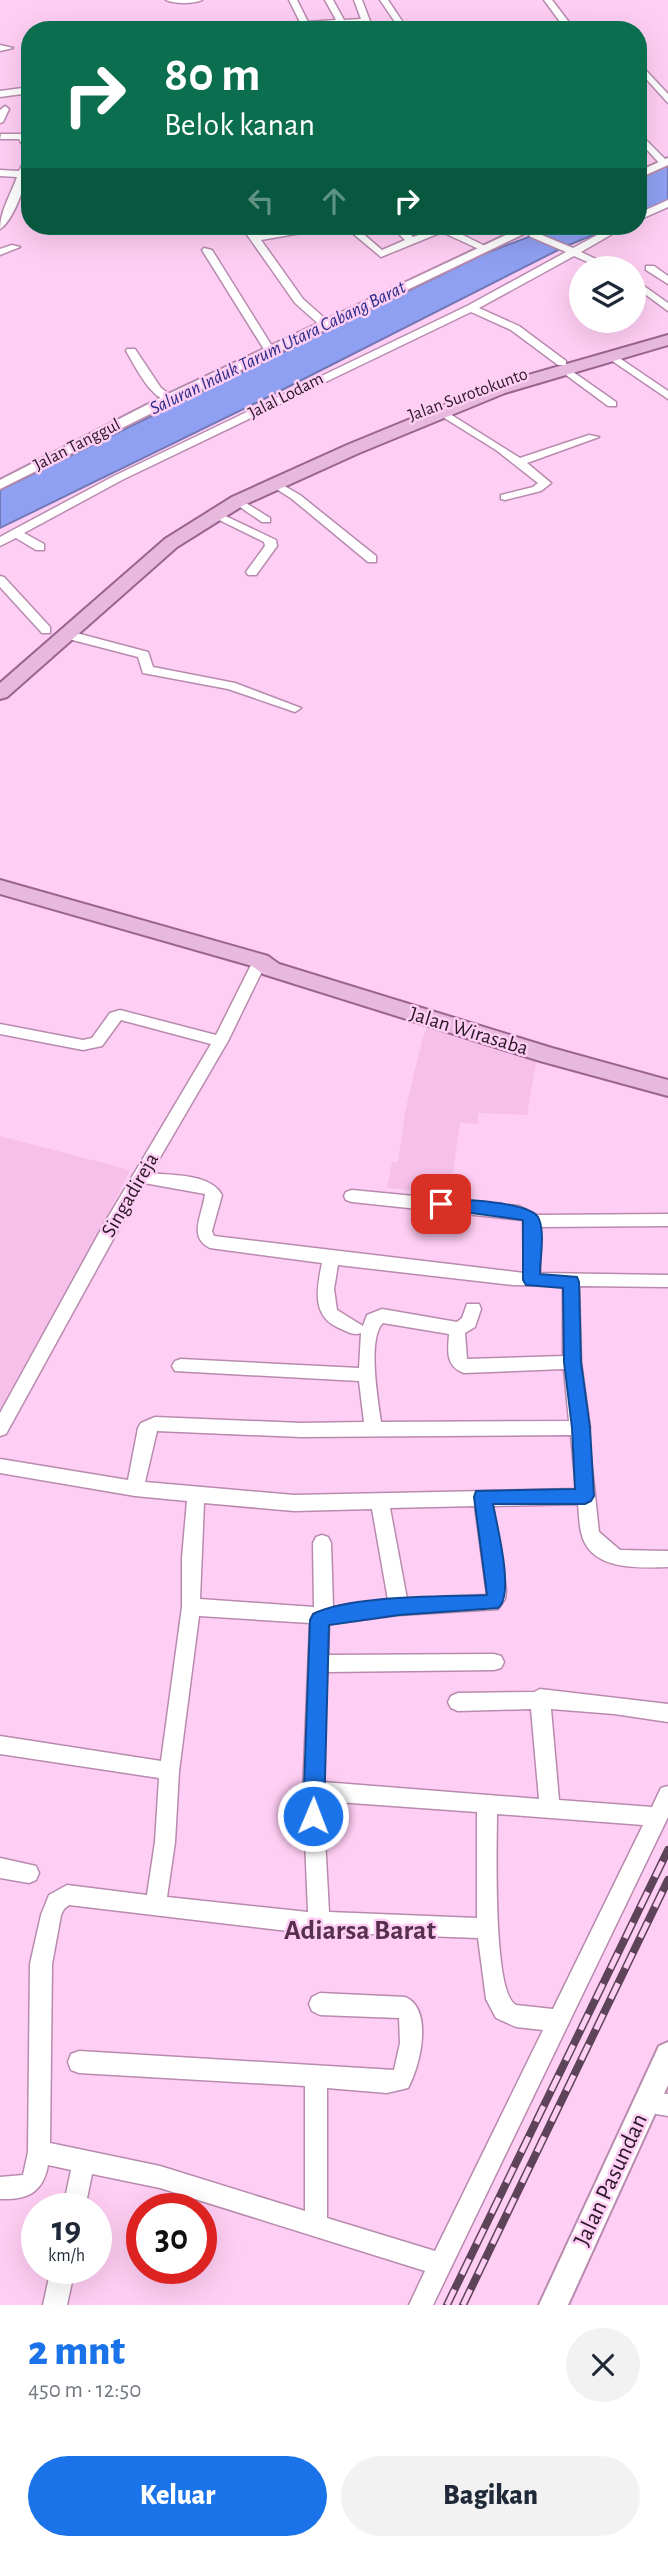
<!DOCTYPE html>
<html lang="id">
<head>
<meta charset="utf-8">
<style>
	:root { --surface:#fff; --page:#f2f2f3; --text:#1f2937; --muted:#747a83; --accent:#1a73e8 }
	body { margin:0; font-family:"Alegreya Sans",sans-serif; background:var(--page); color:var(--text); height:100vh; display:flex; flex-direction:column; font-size:26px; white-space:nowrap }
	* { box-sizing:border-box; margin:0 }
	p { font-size:23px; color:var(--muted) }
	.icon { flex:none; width:38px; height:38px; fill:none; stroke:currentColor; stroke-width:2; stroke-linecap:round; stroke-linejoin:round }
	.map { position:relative; height:2305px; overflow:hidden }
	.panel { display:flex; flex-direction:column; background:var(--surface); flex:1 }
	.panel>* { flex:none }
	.guide { position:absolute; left:21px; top:21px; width:626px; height:214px; border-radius:28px; box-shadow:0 7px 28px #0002; background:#0b6e4f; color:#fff; overflow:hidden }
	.controls { position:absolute; left:569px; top:256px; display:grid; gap:14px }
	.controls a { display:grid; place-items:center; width:77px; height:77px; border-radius:50%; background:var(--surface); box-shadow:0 7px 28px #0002; font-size:35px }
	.speed { position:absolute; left:21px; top:2193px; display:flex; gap:14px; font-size:35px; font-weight:700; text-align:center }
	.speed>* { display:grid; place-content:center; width:91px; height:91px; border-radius:50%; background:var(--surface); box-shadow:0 7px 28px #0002; line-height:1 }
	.speed small { font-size:18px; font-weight:400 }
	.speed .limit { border:10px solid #d22; background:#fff; color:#111 }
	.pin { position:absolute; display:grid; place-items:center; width:60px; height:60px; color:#fff; margin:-30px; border-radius:14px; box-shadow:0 4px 10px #0006 }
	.me { position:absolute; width:77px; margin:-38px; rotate:1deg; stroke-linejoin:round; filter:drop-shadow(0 0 5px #0008) }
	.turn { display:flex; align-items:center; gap:24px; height:147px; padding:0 28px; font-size:32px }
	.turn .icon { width:91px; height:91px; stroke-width:2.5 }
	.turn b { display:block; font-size:49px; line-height:60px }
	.lanes { display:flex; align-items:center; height:66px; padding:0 28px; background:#0003; justify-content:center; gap:35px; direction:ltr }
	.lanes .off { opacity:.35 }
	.round { display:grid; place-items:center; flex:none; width:74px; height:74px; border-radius:37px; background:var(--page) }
	.overview { display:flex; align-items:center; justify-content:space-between; height:119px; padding:0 28px }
	h1 { font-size:42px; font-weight:800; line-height:52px; color:var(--accent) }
	.cta { display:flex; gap:14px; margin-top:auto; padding:14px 28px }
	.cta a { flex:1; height:80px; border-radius:42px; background:var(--accent); color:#fff; font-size:28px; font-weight:800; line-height:80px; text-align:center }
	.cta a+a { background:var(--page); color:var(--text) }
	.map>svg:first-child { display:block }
</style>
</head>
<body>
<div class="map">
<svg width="668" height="2305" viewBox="0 0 668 2305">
	<rect width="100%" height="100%" fill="#ffcef4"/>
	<!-- built -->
	<g fill="#f6c0ea">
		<polygon points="429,1023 537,1057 527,1115 478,1113 478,1124 460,1123 450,1193 387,1188 392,1162 398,1162 405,1112 422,1040"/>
		<polygon points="0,1136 130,1170 64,1306 0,1410"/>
	</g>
	<!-- water -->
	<g fill="#8fa0f2" stroke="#7178b5" stroke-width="2">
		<polygon points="668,165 668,200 639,214 639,179"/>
		<polygon points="542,226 615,226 564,247 274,394 0,528 0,490 486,253 534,235"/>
	</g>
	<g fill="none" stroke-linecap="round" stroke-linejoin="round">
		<!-- minor casing -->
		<g stroke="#b88bae" stroke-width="3">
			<g id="minor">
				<path d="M166,0H202C194,4 174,4 166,0Z"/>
				<polygon points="289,0 297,0 308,22 336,20 325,0 333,0 344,20 361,19 354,0 362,0 370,21 342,27 277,30 279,24 300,22"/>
				<polygon points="380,0 388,0 408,30 378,30 397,25"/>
				<polygon points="544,0 552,0 575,30 566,30"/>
				<polygon points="0,45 13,48 0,51"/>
				<polygon points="639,63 668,94 668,103 639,71"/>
				<polygon points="30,87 30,93 0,97 0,91"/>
				<polygon points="5,106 9,109 3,122 0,123 0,110"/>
				<polygon points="639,133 667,161 667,165 661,165 639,141"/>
				<polygon points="25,134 30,140 30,146 22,144 19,139 0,139 1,134"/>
				<path d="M30,155C30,173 15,220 0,229C0,211 11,194 17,177L0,176V170L19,171L27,156Z"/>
				<polygon points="668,200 668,207 639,220 639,213"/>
				<polygon points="241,226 251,226 257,234 308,226 329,226 324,229 261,240 303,299 330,323 330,327 322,327 295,303"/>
				<polygon points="344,226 354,226 382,250 405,240 391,226 401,226 413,237 445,226 489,248 481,250 442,232 381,257"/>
				<polygon points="614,226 626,226 581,252 615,268 601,268 574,256 479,308 519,326 566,361 566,365 558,365 511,330 471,312 122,480 24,533 44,544 44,550 36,550 16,538 0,546 0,537 11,531 114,476 467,306 566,252 531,237 524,230 526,228 532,228 537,233 573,248"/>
				<polygon points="12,245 20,247 0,255 0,249"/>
				<polygon points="204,248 212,250 275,351 274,353 265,351 202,250"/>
				<polygon points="646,266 654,266 668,276 668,284 646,270"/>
				<polygon points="634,279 668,303 668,311 634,286"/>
				<path d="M127,349H135L161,388L173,397V401C152,403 136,367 126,351Z"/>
				<polygon points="612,353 668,391 668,399 608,358 607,356"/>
				<polygon points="566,367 616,402 616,406 608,406 562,372 561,370"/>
				<polygon points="442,409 520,458 589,435 599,437 527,463 551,483 541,491 505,500 501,499 501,495 533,487 538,483 496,450 438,414 437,412"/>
				<polygon points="276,481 300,495 376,556 376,562 368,562 292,499 272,486 272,482"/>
				<polygon points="238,498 270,518 270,522 262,522 234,503 234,499"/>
				<polygon points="215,511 276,540 277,546 256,575 248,575 246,572 265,546 264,542 211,516 209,514"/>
				<polygon points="0,576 4,577 50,627 50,633 42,633 0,587"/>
				<polygon points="65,630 148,652 153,667 235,683 301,708 295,712 228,689 143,673 138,657 61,637 59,634"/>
				<path d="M260,956L267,961L228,1041L151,1173C173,1176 210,1173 222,1195L212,1231L214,1236L524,1273L523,1220L352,1202L346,1200L344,1196L346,1192L352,1190L519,1206L537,1215L668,1214V1226L540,1227V1273L668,1275V1287L579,1286L581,1362L590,1428L588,1431L599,1532L620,1550L668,1551V1567C638,1568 589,1571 581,1532C579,1523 579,1513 578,1504L493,1506L506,1590L505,1599L498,1609L399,1615L329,1624L328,1655L494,1654L501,1656L504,1662L501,1668L494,1670L327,1672L323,1782L539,1799L531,1709L458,1711L451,1708L448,1702L451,1696L458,1693L534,1692L540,1689L668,1704V1722L614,1714L551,1709L559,1800L652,1807L661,1788L668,1786V1817L433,2305H409L425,2271L160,2188L92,2174L85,2208H63L71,2170L48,2165C43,2193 27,2200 0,2199V2177L23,2175L28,2152L30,1964L41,1915L49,1895L67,1885L147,1895L155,1842L159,1778L0,1754V1736L161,1761L182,1607V1558L187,1501L135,1496L0,1473V1459L128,1480L138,1428L141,1423L155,1417L301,1423L364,1422L359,1381L175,1371L172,1366L175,1361L181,1359L359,1368L361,1333C352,1336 347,1331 339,1328C311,1316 317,1288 322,1263L210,1248C187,1237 203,1214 205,1194L144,1183L6,1434L0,1436V1413L104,1224L211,1044L121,1020L102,1046L83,1050L0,1034V1024L83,1040L92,1038L110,1013L120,1010L216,1035L253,961ZM338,1265L513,1285L563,1286V1356L467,1359L465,1333L475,1327L481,1309L479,1304H467L462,1318L457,1322L382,1309L367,1315L363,1326L337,1310L334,1289ZM383,1323L449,1334C448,1351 445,1366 464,1373L564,1369L569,1421L381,1422C378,1400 367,1338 383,1323ZM157,1431L301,1437L571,1435L576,1489L294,1495L145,1482ZM204,1503L294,1511L372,1509L388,1600L333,1607L331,1543L328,1537L322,1535L316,1537L313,1543L314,1607L200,1599ZM475,1506L487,1595L407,1599L390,1508ZM199,1616L310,1623L303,1791L308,1912L167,1897L175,1842L179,1771ZM323,1801L477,1812V1918L329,1912ZM497,1814L643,1825L553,2009L516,2005C492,1993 497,1844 497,1814ZM69,1905L288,1931L478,1938L486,1999L496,2018L516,2027L543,2030L435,2251L327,2218V2088L387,2093L408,2088C420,2067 434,2009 405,1997L320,1993L312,1997L309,2004L312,2011L320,2015L399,2018L400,2043L394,2070L79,2051L71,2054L68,2062L71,2070L79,2073L305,2086V2211L160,2166L50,2143L52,1964L61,1915L64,1909Z"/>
				<polygon points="0,1858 36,1866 39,1873 36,1880 29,1883 0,1878"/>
				<polygon points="646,2092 668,2094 668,2116 638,2111 635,2103 638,2095"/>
				<polygon points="51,2268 75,2268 67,2305 43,2305"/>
			</g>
		</g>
		<!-- tertiary casing -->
		<g stroke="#b88bae" stroke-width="4">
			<g id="tertiary">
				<polygon points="668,158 668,165 639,178 639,171"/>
				<polygon points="525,226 540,226 174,402 0,489 0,480 164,396"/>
				<polygon points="668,2042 668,2085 568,2305 539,2305 659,2046"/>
			</g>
		</g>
		<!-- primary casing -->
		<g stroke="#9b6390" stroke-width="4">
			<g id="primary">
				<polygon points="668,335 668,345 505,393 359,453 244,505 177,547 7,697 0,699 0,683 165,539 232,497 347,445 493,385"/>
				<polygon points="0,880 268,956 279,964 552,1048 668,1080 668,1096 540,1061 263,974 252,966 0,894"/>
			</g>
		</g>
		<!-- minor -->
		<use href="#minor" fill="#fff" fill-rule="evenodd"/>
		<!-- tertiary -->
		<use href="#tertiary" fill="#fff" fill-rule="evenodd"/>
		<!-- primary -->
		<use href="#primary" fill="#e8b9df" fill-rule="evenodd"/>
		<!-- rail casing -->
		<g stroke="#5e4458" stroke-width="8">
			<g id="rail">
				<polyline points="447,2305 668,1850"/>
				<polyline points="463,2305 668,1880"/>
			</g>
		</g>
		<!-- rail -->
		<use href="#rail" stroke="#ffcef4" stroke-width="5" stroke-dasharray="17" stroke-linecap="butt"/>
	</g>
	<!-- route -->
	<path fill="#1a73e8" stroke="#114b97" stroke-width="2" d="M441,1198C460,1200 532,1201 539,1219C545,1234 540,1258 540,1274L577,1277L579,1282L581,1362L590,1428L594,1496L591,1501L585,1504H493C497,1526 515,1595 498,1608L399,1615L329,1625L324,1816L321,1822L313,1825L306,1822L303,1816L310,1620L313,1614C351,1595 442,1597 487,1595L474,1497L476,1491L575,1489L572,1428L564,1362L563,1288L526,1285L523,1280V1220L435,1208L433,1204Z"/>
	<g text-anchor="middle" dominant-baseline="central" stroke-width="5" stroke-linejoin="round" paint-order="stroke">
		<!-- far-street labels -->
		<g font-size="18" fill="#2b1927" stroke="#ffcef4">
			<text transform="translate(468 395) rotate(-20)">Jalan Surotokunto</text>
			<text transform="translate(286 396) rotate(-27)">Jalal Lodam</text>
			<text transform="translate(77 445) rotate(-27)">Jalan Tanggul</text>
		</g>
		<!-- far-water labels -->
		<g font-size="19" font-style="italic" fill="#282b87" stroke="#ffcef4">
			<text transform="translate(278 348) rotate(-26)">Saluran Induk Tarum Utara Cabang Barat</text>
		</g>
		<!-- street labels -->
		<g font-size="21" fill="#2b1927" stroke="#ffcef4">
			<text transform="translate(469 1031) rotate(17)">Jalan Wirasaba</text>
			<text transform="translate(130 1195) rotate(-60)">Singadireja</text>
		</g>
		<!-- near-street labels -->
		<g font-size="24" fill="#2b1927" stroke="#ffcef4">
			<text transform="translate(611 2180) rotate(-65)">Jalan Pasundan</text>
		</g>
		<!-- near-quarter labels -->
		<g font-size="28" font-weight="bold" fill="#573050" stroke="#ffcef4">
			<text x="360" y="1931">Adiarsa Barat</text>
		</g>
	</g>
</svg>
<div class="controls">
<a><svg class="icon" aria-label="layers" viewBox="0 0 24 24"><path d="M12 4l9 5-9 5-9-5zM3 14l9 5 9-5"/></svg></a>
</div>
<div class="speed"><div>19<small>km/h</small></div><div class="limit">30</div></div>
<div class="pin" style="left:441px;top:1204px;background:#d93025"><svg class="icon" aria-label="arrive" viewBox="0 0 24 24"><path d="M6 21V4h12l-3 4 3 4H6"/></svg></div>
<svg class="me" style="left:313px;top:1816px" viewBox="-20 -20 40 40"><circle r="17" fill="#1a73e8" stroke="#fff" stroke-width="3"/><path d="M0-11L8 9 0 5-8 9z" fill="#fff"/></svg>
<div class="guide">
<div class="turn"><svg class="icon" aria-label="right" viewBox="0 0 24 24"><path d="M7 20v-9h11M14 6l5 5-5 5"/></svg><div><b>80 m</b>Belok kanan</div></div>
<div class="lanes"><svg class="icon off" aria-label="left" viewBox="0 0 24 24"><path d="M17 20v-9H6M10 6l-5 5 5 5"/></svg><svg class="icon off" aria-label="ahead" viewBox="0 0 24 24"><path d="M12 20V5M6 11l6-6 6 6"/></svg><svg class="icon" aria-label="right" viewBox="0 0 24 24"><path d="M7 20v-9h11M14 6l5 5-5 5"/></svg></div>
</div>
</div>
<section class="panel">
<div class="overview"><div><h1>2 mnt</h1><p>450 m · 12:50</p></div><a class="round"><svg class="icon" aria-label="close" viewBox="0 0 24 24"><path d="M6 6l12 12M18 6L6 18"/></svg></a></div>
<div class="cta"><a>Keluar</a><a>Bagikan</a></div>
</section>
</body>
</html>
